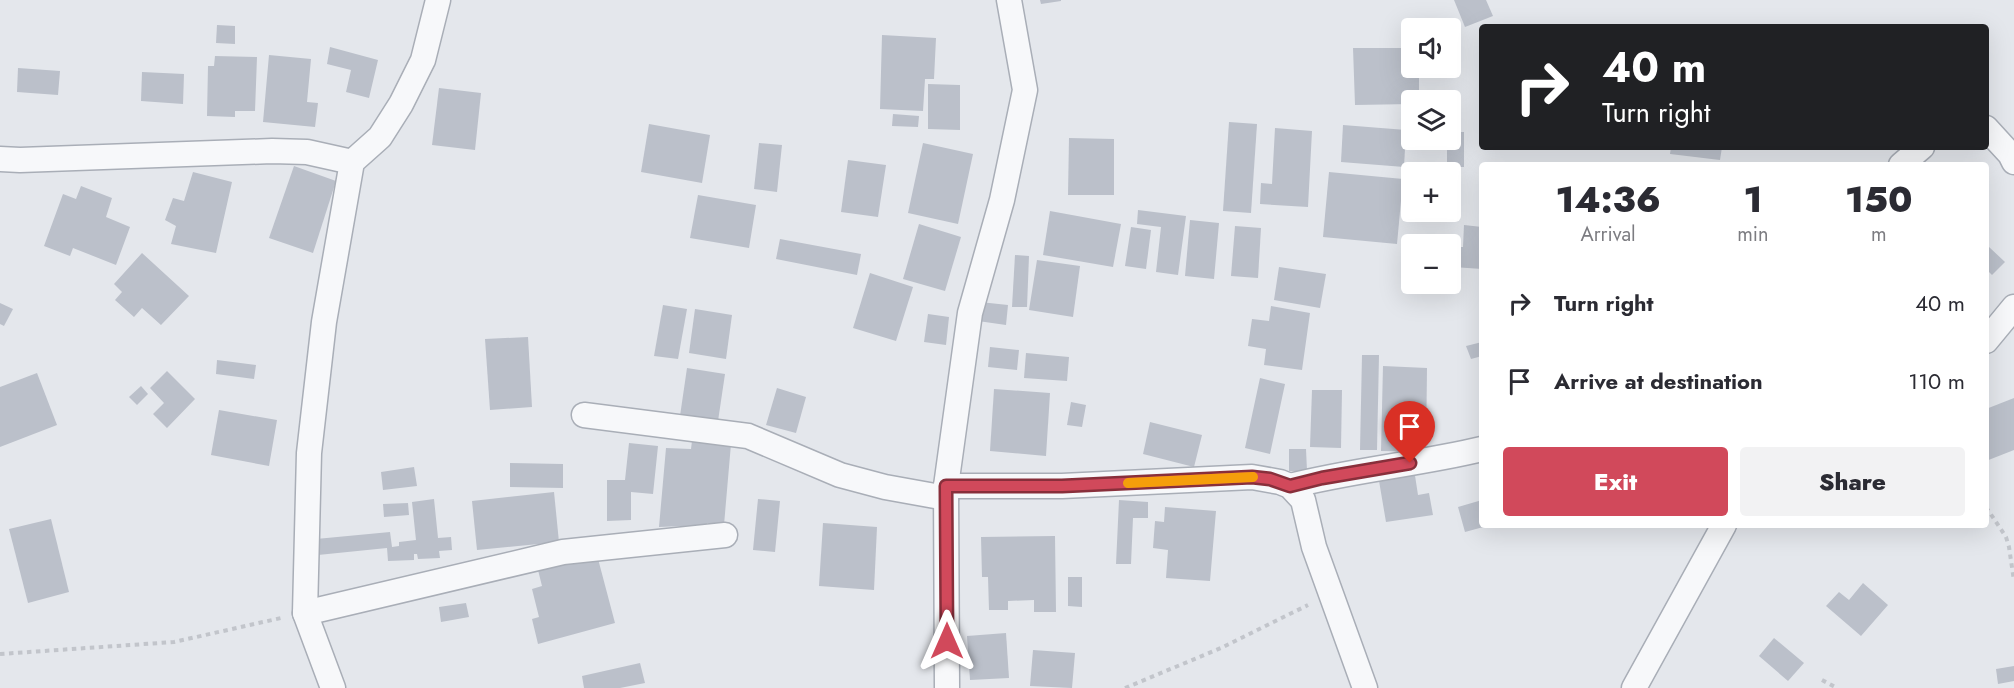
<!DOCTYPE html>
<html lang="en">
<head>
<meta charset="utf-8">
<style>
	:root { --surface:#fff; --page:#f2f2f3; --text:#2b2b33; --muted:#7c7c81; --accent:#d1495b }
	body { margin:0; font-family:Jost,sans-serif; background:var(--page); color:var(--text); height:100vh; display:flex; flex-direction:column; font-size:22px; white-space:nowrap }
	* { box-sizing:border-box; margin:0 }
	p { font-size:20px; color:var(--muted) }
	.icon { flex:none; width:33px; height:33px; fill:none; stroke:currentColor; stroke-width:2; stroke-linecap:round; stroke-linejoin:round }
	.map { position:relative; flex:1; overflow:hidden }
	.drawer { position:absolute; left:1479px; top:162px; width:510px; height:366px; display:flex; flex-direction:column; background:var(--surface); border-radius:6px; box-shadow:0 6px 24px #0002 }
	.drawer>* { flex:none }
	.banner { position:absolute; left:1479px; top:24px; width:510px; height:126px; border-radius:6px; box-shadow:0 6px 24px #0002; background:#202124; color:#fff; overflow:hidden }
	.buttons { position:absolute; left:1401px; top:18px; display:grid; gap:12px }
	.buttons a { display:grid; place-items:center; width:60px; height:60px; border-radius:6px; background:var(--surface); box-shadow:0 6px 24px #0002; font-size:30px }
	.pin { position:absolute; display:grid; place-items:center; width:51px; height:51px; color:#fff; margin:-62px -26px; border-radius:50% 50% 50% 0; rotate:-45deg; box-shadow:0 0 6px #0007 }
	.pin .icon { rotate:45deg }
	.me { position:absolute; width:66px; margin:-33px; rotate:0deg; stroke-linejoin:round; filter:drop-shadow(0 0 4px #0008) }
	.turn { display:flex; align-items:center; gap:21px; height:126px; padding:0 24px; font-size:27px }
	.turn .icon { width:78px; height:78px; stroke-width:2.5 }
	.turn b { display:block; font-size:42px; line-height:51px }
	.eta { display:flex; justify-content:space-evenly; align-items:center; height:102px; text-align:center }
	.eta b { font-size:36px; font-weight:800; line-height:42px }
	.cta { display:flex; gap:12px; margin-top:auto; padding:12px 24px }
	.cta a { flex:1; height:69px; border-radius:6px; background:var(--accent); color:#fff; font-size:24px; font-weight:800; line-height:69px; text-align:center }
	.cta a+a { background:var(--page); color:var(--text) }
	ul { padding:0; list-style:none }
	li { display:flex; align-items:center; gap:18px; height:78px; padding:0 24px }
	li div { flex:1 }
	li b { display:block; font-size:22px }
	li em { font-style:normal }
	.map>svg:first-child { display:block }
</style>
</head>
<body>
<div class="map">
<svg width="2014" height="688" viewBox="0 0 2014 688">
	<rect width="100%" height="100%" fill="#e4e7ec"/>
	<!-- building -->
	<g fill="#bbc0ca">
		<polygon points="1040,0 1061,0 1061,1 1041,4"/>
		<polygon points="1454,0 1486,0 1493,16 1465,27"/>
		<polygon points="217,25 235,26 235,44 216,43"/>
		<polygon points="882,35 936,38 934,79 925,79 923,111 880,109"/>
		<polygon points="330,47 378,60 369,98 346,92 351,70 327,64"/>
		<polygon points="1353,48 1412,48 1412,68 1419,68 1419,100 1412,100 1412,104 1355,105"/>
		<polygon points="269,55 311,59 307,102 318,103 315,127 263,122"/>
		<polygon points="215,56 257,57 255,111 235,111 235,117 207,116 208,66 214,66"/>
		<polygon points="18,68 60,71 58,95 17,92"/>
		<polygon points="142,72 184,74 183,104 141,101"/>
		<polygon points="928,84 960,85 960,130 928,129"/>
		<polygon points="439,88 481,93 475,150 432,145"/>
		<polygon points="893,114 919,116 918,127 892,126"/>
		<polygon points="1229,122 1257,124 1251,213 1223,211"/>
		<polygon points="649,124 710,135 702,183 641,172"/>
		<polygon points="1343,125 1406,130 1404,167 1341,162"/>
		<polygon points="1275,128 1312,131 1308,207 1260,204 1261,183 1272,184"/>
		<polygon points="1450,132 1464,132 1464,167 1447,167 1447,140 1450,140"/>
		<polygon points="1069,138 1114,139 1114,195 1068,195"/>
		<polygon points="759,143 782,145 777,192 754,189"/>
		<polygon points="923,143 973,154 958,224 908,213"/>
		<polygon points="1671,147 1722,147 1720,160 1670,154"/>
		<polygon points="848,160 886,165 878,217 841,212"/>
		<polygon points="294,166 336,181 313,253 269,238"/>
		<polygon points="193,172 232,182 216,253 171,244 176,226 165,220 173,198 184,201"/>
		<polygon points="1329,172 1403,179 1397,244 1323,237"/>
		<polygon points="81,186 112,198 106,217 130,227 116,265 73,248 70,256 44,246 63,194 76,199"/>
		<polygon points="698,195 756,205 749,248 690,238"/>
		<polygon points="1138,210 1186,216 1178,275 1156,272 1161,227 1137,224"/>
		<polygon points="1050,211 1121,224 1113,267 1043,255"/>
		<polygon points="1190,220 1219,223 1214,279 1185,276"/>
		<polygon points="919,224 961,237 945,291 903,279"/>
		<polygon points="1464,225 1482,227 1482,269 1453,267 1454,247 1463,247"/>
		<polygon points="1235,226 1261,228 1258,278 1231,276"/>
		<polygon points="1131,227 1151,230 1146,269 1125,266"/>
		<polygon points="780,239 861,254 857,275 776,259"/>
		<polygon points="1988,246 2005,262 1992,275 1986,269 1986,247"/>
		<polygon points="142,253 189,296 161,325 142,308 134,317 115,300 122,292 114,284"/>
		<polygon points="1015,255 1029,256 1027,307 1012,307"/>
		<polygon points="1037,260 1080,266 1073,317 1029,310"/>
		<polygon points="1279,267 1326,274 1320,308 1274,300"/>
		<polygon points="870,273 913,287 896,341 853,328"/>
		<polygon points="980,302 1008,305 1006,325 978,321"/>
		<polygon points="0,303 13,309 4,326 0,324"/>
		<polygon points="663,305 687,309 678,359 654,356"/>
		<polygon points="1271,306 1310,313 1302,370 1264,365 1266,349 1248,346 1252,319 1269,321"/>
		<polygon points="695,309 732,315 726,359 689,353"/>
		<polygon points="928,314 949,317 946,345 924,342"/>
		<polygon points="528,337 532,407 490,410 485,339"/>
		<polygon points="1482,342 1482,356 1471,359 1466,346"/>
		<polygon points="990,347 1019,350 1017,370 988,367"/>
		<polygon points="1026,353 1069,357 1067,381 1024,378"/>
		<polygon points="1362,355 1379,355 1377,450 1360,450"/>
		<polygon points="217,360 256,365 254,379 216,374"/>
		<polygon points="1383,366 1427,368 1426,452 1381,451"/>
		<polygon points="687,368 725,374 718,421 680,416"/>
		<polygon points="167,371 195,399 167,428 153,414 164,403 150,388"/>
		<polygon points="37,373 57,425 0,447 0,387"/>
		<polygon points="1260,378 1285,384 1270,454 1245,448"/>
		<polygon points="141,386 148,394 137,405 129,397"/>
		<polygon points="777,388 806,397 796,433 766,425"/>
		<polygon points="994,389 1050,393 1046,456 990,451"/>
		<polygon points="1312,390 1342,390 1341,448 1310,447"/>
		<polygon points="2014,398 2014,450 1986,461 1986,409"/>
		<polygon points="1071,402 1086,405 1082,427 1067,425"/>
		<polygon points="219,410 277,420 269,466 211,455"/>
		<polygon points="1150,422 1202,435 1194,467 1143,454"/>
		<polygon points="692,441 731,444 724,525 707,523 707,525 659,527 666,448 691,449"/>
		<polygon points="629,443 658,446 653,494 631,492 631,520 607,521 607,480 625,480"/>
		<polygon points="1289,449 1306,449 1307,471 1289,471"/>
		<polygon points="510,463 563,464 563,488 510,487"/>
		<polygon points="414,467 417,486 383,490 381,472"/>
		<polygon points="1414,469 1418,495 1429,493 1433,515 1386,522 1378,475"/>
		<polygon points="554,492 559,542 477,550 472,501"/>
		<polygon points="434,499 438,538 451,537 452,550 439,551 440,558 418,559 417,554 414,554 414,560 388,561 387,548 318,555 316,539 390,532 392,547 399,546 399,542 416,540 412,502"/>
		<polygon points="758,499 780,501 775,552 753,550"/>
		<polygon points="1119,500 1148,502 1148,518 1133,518 1131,564 1116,564"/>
		<polygon points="1482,500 1482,525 1487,526 1465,532 1458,507"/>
		<polygon points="408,503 409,515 384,517 383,504"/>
		<polygon points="1165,507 1216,511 1210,581 1166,578 1168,550 1153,548 1155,521 1164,522"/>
		<polygon points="51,519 69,592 28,603 9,529"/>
		<polygon points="823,523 877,527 874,590 819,586"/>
		<polygon points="1055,536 1056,612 1034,612 1034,600 1008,601 1008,610 989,610 988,577 982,577 981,537"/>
		<polygon points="597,555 615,623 538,644 532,619 539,617 532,589 542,586 538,570"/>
		<polygon points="1068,577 1082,577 1082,607 1068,606"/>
		<polygon points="1863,583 1888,605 1861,636 1826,606 1839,592 1849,600"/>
		<polygon points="466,603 469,617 441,622 439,607"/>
		<polygon points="1006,633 1009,678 970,680 967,636"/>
		<polygon points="1774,638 1804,663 1788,681 1759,656"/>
		<polygon points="1033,650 1075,653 1072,688 1030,686"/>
		<polygon points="640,663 645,683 620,688 584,688 582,676"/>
		<polygon points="2014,666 2014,681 1998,684 1996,669"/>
	</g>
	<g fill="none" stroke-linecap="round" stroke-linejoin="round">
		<!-- street casing -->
		<g stroke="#a9aeb7" stroke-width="27">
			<g id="street">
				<polyline points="1986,128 2010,154 2014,162"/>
				<polyline points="0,159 20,160 272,151 307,152 352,162"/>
				<polyline points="1901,165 1922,147"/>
				<polyline points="1986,341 2014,307"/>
				<polyline points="584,415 748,436 840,475 885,487 946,498"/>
				<polyline points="946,486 1062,486 1252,477 1280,482 1290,486 1303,500 1314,547 1365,688"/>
				<path d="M1290,486C1353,470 1419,464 1482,449"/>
				<polyline points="305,613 563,552 725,535"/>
				<polyline points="333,688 305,613 309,453 324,322 352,162 380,137 401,104 423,60 438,0"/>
				<polyline points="947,688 946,486 970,313 1002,200 1025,90 1009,0"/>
				<polyline points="1634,688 1724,525"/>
			</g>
		</g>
		<!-- path -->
		<g stroke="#c2c5cb" stroke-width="4" stroke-dasharray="4.5 4.5" stroke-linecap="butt">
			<polyline points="1986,507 2006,537 2009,547 2014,581"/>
			<polyline points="0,654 174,642 281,618"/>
			<polyline points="1822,680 1837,688"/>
			<polyline points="1125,688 1221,648 1308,605"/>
		</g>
		<!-- street -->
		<use href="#street" stroke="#f7f8fa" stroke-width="24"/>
	</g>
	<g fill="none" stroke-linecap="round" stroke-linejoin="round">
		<!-- route casing -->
		<g stroke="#882f3b" stroke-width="15">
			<polyline id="route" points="947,641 946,486 1062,486 1252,477 1270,479 1290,486 1322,478 1410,463"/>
		</g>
		<!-- route -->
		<use href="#route" stroke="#d1495b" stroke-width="10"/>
		<!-- slow -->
		<polyline stroke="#f59e0b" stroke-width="10" points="1128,483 1253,477"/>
	</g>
</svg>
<div class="buttons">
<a><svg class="icon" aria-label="sound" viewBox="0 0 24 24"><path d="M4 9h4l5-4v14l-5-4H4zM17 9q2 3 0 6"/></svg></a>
<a><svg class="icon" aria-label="layers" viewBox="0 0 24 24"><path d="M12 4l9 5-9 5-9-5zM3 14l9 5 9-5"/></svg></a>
<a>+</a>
<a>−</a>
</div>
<div class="pin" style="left:1410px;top:463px;background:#d93025"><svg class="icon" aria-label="arrive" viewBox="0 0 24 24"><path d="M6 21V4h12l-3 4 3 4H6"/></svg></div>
<svg class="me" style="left:947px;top:641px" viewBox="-20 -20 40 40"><path d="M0-17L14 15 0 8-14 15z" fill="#d1495b" stroke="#fff" stroke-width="4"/></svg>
<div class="banner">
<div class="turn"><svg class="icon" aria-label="right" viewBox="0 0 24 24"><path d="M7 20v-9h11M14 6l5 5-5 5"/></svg><div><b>40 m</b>Turn right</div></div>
</div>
<section class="drawer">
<div class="eta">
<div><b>14:36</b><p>Arrival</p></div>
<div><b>1</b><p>min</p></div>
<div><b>150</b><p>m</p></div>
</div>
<ul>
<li><svg class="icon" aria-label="right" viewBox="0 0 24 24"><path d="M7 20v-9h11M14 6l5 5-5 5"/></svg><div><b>Turn right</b></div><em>40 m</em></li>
<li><svg class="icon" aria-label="arrive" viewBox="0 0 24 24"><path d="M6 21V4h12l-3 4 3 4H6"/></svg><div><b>Arrive at destination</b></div><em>110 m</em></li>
</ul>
<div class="cta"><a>Exit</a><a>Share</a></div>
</section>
</div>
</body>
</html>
